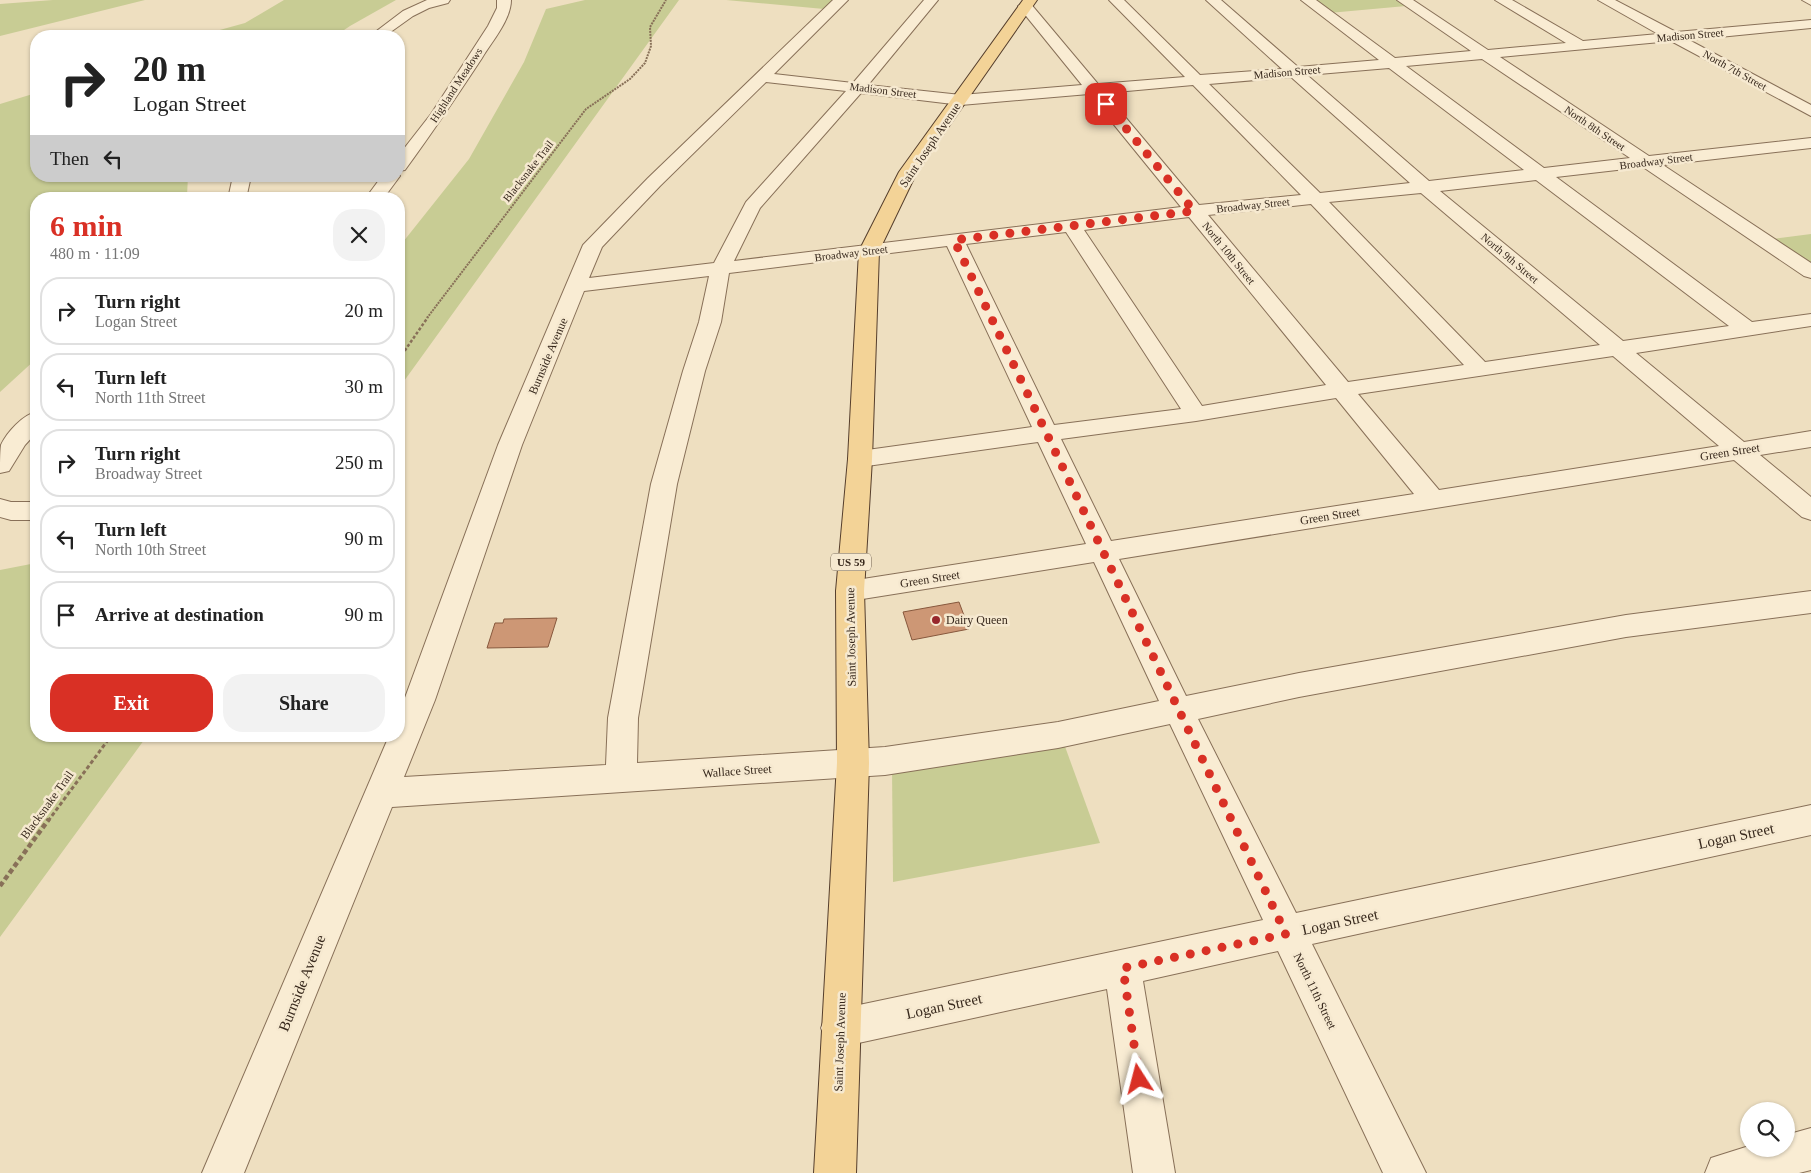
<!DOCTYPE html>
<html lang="en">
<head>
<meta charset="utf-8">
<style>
	:root { --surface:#fff; --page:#f2f2f2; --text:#222; --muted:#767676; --line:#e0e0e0; --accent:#d93025 }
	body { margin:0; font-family:Georgia,serif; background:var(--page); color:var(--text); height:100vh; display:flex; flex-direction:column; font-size:19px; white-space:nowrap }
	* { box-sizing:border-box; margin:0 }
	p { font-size:16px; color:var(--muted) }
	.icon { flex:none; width:28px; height:28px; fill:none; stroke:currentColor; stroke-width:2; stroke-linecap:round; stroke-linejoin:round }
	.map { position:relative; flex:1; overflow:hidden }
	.drawer { position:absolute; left:30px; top:192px; width:375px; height:550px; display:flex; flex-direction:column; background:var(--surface); border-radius:20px; box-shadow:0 1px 4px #0004 }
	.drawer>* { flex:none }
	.banner { position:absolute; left:30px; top:30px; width:375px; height:152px; border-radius:20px; box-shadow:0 1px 4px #0004; background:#fff; color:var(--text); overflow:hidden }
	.buttons { position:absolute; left:1740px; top:1102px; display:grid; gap:10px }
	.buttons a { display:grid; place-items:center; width:55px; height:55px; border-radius:50%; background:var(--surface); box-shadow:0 1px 4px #0004; font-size:25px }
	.pin { position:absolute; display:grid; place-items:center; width:42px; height:42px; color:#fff; margin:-21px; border-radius:10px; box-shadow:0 2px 8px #0006 }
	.me { position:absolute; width:55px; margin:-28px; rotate:351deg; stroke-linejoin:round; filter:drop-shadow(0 0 4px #0008) }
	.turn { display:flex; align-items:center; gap:18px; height:105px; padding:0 20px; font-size:22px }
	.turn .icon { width:65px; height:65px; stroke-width:2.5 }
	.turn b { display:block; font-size:35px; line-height:42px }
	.then { display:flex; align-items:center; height:48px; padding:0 20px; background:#0003; gap:10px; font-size:19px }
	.round { display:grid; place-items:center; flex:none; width:52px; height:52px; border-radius:20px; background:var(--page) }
	.summary { display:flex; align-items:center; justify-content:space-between; height:85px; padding:0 20px }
	h1 { font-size:30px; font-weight:700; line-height:38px; color:var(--accent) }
	.button { display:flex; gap:10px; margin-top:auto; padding:10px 20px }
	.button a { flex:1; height:58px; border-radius:20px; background:var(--accent); color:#fff; font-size:20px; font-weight:700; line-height:58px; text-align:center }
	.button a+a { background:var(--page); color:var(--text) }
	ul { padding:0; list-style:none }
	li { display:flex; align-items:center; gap:15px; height:68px; margin:0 10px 8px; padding:0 10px; border:2px solid var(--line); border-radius:20px }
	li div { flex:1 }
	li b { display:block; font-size:19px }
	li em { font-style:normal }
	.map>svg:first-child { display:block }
</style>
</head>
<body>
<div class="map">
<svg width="1811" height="1173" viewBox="0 0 1811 1173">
	<rect width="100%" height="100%" fill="#eedfc0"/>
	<!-- green -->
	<g fill="#c8cc94">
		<polygon points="53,0 145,0 0,36 0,4"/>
		<polygon points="284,0 396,0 350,26 335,36 198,36 245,23"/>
		<polygon points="585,0 679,0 399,388 399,247 469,159 524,62 546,9"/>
		<polygon points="726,0 835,0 824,9"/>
		<polygon points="1311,0 1397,0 1406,6 1329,13"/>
		<polygon points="36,93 36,176 188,176 187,196 186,199 36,199 36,359 0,392 0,104"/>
		<polygon points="1811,234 1811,277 1773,239"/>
		<polygon points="36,563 36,736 147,736 0,937 0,570"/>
		<polygon points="1063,741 1100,843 893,882 892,766"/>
	</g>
	<!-- building -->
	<g fill="#cd9775" stroke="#87583d">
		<polygon points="959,602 969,629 912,640 903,612"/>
		<polygon points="557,618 548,647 487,648 495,623 503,623 504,619"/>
	</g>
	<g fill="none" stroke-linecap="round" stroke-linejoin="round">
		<!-- minor casing -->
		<g stroke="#887058" stroke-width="2">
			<g id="minor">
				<polygon points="427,0 450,0 448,3 429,8 413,16 385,36 370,36 403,11"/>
				<path d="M497,0H511C511,20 492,41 482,58C457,96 432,133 405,170L399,171V155L431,114L488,26L497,8Z"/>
				<path d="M833,0H848L774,74L853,83L924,0H938L868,85L961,95L1082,85L1018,6L1025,2L1030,3L1098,84L1185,77L1109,0H1124L1200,75L1282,69L1206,0H1221L1298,67L1379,60L1301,0H1316L1395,58L1471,51L1397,0H1413L1488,50L1566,43L1495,0H1512L1583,41L1658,34L1598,0H1615L1676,32L1811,20V28L1689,40L1811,105V116L1671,41L1500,57L1649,156L1811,138V148L1663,165L1811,263V278L1804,276L1643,167L1556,177L1752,322L1811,314V326L1636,353L1744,442L1811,431V447L1760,455L1811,497V520L1802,517L1734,460L1119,559L1186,696L1299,673L1626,615L1811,591V613L1626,637L1299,697L1198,719L1296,913L1811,805V835L1312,944L1426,1173H1383L1278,951L1143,981L1175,1173H1133L1107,989L840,1047L826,1042L821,1028L826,1014L840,1009L1263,920L1170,724L1058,748L885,775L392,807L244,1173H202L389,736H399V714L498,445L583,245L648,178ZM1482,59L1630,158L1544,168L1406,66ZM1389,68L1524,170L1429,181L1307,75ZM1291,77L1410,183L1320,193L1209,84ZM766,82L846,91L746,202L714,263L589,278L602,247L660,186ZM1193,85L1301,195L1199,205L1105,93ZM861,93L961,105L1089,94L1181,207L734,261L760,208ZM1536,180L1729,326L1623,341L1440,191ZM1421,193L1600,345L1485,362L1329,202ZM1311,204L1464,365L1348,382L1208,215ZM1189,217L1326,385L1202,406L1084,230ZM1066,232L1181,409L1054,425L966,244ZM947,246L1032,427L860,451L851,453L848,459L851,465L860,467L1038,442L1086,544L850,581L840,584L836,591L840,598L850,601L1094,562L1159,701L1058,722L885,747L637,763L638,718L677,484L705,371L721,322L729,273ZM709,276L699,322L683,371L651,484L608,718L606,765L404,777L435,700L522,445L584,291ZM1613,356L1719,446L1439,490L1358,394ZM1336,398L1414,494L1111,541L1061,439L1196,421Z"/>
				<polygon points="1802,0 1811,0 1811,5"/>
				<polygon points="399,175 400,176 383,199 365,199 382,176 399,176"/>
				<polygon points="233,176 251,176 246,199 228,199"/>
				<path d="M36,412V433L25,445L9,471L0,473C0,465 0,452 1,445C7,432 23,415 36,412Z"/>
				<polygon points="0,499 11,502 36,502 36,520 11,520 0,517"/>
				<polygon points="1811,1128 1811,1170 1799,1173 1705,1173 1711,1158 1749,1146 1749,1149 1786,1149 1786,1135"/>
			</g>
		</g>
		<!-- major casing -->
		<g stroke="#553e2c" stroke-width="2">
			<polygon id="major" points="1023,0 1037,0 917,172 879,251 872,459 864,591 869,763 856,1173 814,1173 837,763 836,591 848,459 859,251 899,172"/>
		</g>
		<!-- path-far3 -->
		<polyline stroke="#887058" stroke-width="2" stroke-dasharray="2 1" stroke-linecap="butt" points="427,318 586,109 630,79 645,63 651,46 650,27 666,0"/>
		<!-- path-far2 -->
		<polyline stroke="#887058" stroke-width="2.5" stroke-dasharray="3 2" stroke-linecap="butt" points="399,359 428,317"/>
		<!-- path-far1 -->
		<polyline stroke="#887058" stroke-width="3" stroke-dasharray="4 2.5" stroke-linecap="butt" points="48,821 111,736"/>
		<!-- path -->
		<polyline stroke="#887058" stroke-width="4.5" stroke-dasharray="5 3" stroke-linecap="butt" points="0,886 49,819"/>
		<!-- minor -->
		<use href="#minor" fill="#f9ecd3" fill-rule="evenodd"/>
		<!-- major -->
		<use href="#major" fill="#f3d397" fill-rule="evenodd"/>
	</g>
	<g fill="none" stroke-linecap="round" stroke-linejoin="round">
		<!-- route -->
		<polyline stroke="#d93025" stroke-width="9" stroke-dasharray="0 16.2" points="1106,104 1194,211 954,240 1286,934 1123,968 1139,1079"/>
	</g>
	<!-- markers -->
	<circle fill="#97272c" stroke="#f6e9d0" stroke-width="2" cx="936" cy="620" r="5"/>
	<g text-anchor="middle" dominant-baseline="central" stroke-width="5" stroke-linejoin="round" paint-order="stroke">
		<!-- far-street labels -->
		<g font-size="11" fill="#37281c" stroke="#f6e9d0">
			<text transform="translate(1690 35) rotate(-5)">Madison Street</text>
			<text transform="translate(1735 70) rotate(29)">North 7th Street</text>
			<text transform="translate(1287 72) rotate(-5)">Madison Street</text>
			<text transform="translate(456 85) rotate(-57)">Highland Meadows</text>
			<text transform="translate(883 90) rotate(7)">Madison Street</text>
			<text transform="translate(1595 128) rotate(34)">North 8th Street</text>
			<text transform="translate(1656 161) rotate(-7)">Broadway Street</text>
			<text transform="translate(528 171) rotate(-52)">Blacksnake Trail</text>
			<text transform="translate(1253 205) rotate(-6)">Broadway Street</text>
			<text transform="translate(851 253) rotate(-7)">Broadway Street</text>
			<text transform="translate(1229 253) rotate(51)">North 10th Street</text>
			<text transform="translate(1510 258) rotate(40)">North 9th Street</text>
		</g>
		<!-- shield labels -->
		<rect fill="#f6e9d0" stroke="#706252" stroke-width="1" x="831" y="553.5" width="40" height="17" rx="4"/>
		<g font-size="11" font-weight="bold" fill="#37281c">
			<text x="851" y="562">US 59</text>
		</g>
		<!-- street labels -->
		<g font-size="12" fill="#37281c" stroke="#f6e9d0">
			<text transform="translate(930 145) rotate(-56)">Saint Joseph Avenue</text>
			<text transform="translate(548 356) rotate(-67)">Burnside Avenue</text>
			<text transform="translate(1730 452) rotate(-9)">Green Street</text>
			<text transform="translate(1330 516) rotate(-9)">Green Street</text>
			<text transform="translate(930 579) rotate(-9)">Green Street</text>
			<text transform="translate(851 637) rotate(-91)">Saint Joseph Avenue</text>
			<text transform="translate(737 771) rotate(-4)">Wallace Street</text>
			<text transform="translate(47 805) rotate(-54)">Blacksnake Trail</text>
			<text transform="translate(1315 991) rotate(64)">North 11th Street</text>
			<text transform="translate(840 1042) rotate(-88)">Saint Joseph Avenue</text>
		</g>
		<!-- poi labels -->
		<g font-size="12" fill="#37281c" stroke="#f6e9d0" text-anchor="start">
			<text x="946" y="620">Dairy Queen</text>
		</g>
		<!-- near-street labels -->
		<g font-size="15" fill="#37281c" stroke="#f6e9d0">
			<text transform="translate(1736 836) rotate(-12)">Logan Street</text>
			<text transform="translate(1340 922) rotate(-12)">Logan Street</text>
			<text transform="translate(302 983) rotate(-68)">Burnside Avenue</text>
			<text transform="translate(944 1006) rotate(-12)">Logan Street</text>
		</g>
	</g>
</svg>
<div class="buttons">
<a><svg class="icon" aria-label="search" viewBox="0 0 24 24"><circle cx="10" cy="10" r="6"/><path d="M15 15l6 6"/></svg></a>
</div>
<div class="pin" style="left:1106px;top:104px;background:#d93025"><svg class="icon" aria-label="arrive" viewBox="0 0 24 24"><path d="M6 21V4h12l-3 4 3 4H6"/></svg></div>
<svg class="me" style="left:1139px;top:1079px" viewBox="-20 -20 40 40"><path d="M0-17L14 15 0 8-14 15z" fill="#d93025" stroke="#fff" stroke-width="4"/></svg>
<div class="banner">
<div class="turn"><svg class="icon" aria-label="right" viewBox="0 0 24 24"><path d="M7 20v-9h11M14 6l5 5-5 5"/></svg><div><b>20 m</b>Logan Street</div></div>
<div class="then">Then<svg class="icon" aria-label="left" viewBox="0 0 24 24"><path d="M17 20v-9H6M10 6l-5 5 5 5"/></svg></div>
</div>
<section class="drawer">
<div class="summary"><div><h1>6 min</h1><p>480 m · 11:09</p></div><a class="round"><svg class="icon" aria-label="close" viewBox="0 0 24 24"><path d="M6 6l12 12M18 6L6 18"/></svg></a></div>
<ul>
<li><svg class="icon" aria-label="right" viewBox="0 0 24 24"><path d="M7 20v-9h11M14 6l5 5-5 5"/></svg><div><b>Turn right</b><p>Logan Street</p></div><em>20 m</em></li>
<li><svg class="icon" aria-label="left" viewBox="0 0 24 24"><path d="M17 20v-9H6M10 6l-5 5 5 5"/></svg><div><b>Turn left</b><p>North 11th Street</p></div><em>30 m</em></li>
<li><svg class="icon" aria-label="right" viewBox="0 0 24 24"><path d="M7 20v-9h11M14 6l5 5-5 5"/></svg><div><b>Turn right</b><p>Broadway Street</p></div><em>250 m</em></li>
<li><svg class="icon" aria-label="left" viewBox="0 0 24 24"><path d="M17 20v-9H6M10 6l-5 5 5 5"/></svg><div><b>Turn left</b><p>North 10th Street</p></div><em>90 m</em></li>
<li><svg class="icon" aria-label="arrive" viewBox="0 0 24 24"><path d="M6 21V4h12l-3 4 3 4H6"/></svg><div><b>Arrive at destination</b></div><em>90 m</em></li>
</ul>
<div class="button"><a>Exit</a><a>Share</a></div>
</section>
</div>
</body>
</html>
